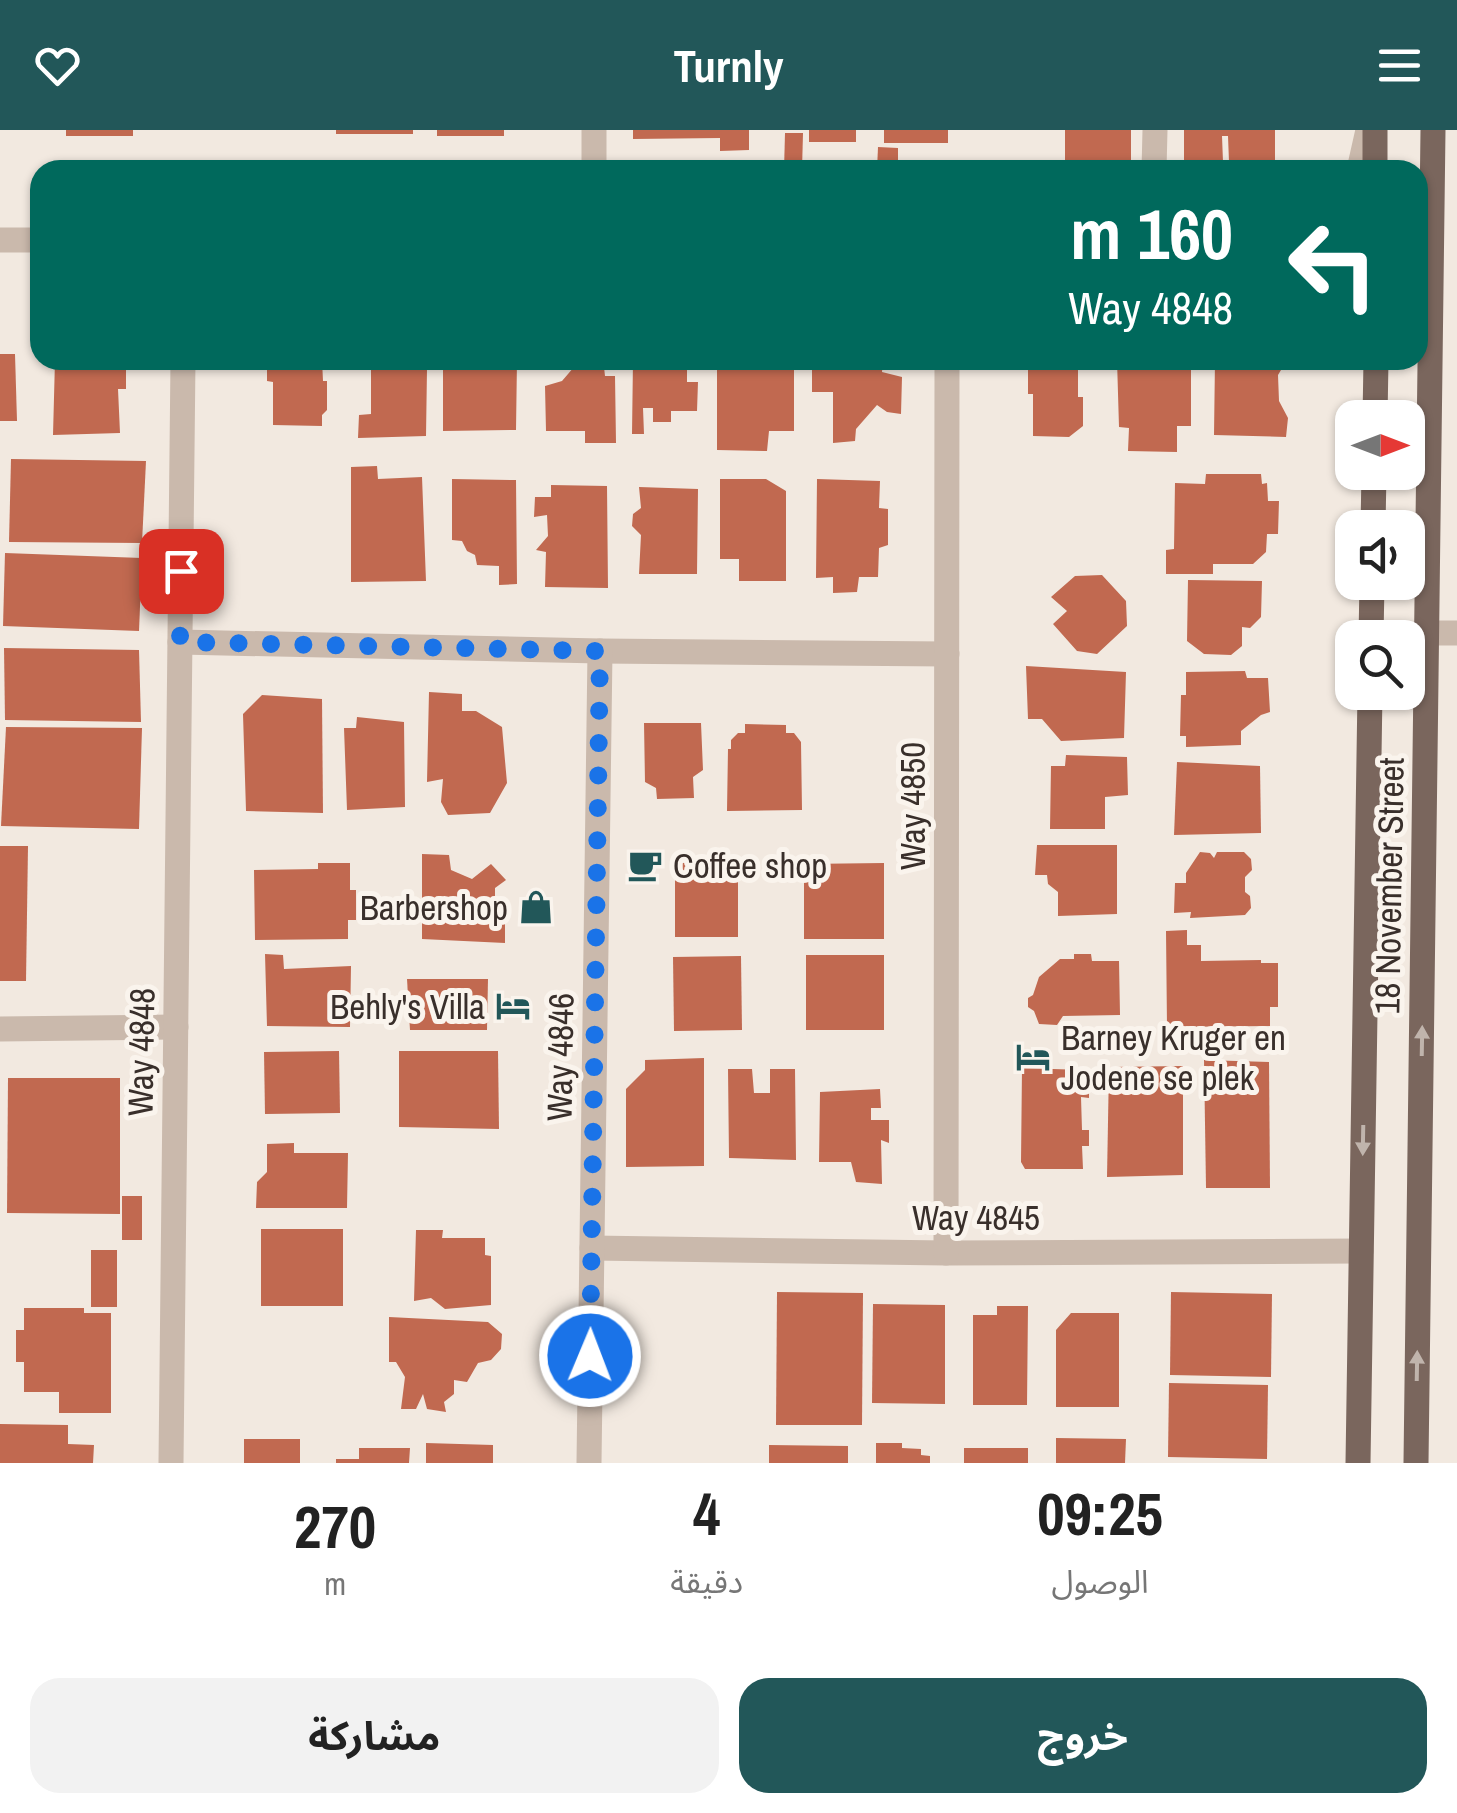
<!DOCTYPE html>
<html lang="ar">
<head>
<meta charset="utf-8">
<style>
	:root { --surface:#fff; --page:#f2f2f2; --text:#222; --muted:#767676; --accent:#225759 }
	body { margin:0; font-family:"Archivo Narrow","Noto Sans Arabic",sans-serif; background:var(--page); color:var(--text); direction:rtl; height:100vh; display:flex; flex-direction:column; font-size:38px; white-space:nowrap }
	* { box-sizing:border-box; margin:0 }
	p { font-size:32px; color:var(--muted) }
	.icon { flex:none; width:55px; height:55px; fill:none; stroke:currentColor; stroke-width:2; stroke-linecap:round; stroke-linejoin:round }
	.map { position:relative; height:1333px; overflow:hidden; direction:ltr }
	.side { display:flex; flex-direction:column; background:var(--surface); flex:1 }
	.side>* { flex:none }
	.hud { position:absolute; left:30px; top:30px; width:1398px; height:210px; border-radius:30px; box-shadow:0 2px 8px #0004; direction:rtl; background:#00695c; color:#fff; overflow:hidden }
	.needle { width:65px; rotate:90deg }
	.buttons { position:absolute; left:1335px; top:270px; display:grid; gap:20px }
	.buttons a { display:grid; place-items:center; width:90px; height:90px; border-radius:20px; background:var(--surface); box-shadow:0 2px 8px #0004; font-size:50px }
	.pin { position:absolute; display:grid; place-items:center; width:85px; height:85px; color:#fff; margin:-42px; border-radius:20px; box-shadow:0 5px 15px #0006 }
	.me { position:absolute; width:110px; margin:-55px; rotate:1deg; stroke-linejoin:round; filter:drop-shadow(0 0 8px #0008) }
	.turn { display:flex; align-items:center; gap:35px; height:210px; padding:0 30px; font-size:45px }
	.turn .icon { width:130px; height:130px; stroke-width:2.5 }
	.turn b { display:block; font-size:70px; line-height:85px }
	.eta { display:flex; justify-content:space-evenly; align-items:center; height:170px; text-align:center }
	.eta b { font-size:60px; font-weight:700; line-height:70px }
	.button { display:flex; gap:20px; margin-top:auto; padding:20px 30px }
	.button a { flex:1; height:115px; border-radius:30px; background:var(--accent); color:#fff; font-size:40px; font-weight:700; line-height:115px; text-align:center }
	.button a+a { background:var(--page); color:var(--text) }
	header { display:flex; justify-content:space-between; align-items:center; height:130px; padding:0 30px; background:var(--accent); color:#fff; font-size:45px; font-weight:700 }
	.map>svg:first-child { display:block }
</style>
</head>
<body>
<header><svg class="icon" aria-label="menu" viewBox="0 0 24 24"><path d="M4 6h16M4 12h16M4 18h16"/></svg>Turnly<svg class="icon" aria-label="heart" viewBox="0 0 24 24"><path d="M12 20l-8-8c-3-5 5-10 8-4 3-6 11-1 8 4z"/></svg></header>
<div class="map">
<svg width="1457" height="1333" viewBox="0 0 1457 1333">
	<rect width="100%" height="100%" fill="#f2e9e0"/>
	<!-- building -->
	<g fill="#c16950">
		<rect x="66" y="0" width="67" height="6"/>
		<rect x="336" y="0" width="77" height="4"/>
		<rect x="437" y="0" width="67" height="6"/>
		<polygon points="633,0 749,0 749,20 720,21 720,8 633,9"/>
		<rect x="809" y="0" width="47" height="12"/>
		<rect x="884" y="0" width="64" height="13"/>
		<rect x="1065" y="0" width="66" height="31"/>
		<polygon points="1184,0 1275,0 1275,32 1229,32 1228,6 1222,6 1223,32 1184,32"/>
		<polygon points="785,3 803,3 802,40 784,40"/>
		<polygon points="878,17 898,18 898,40 877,40"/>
		<polygon points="0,224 15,224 17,291 0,291"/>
		<polygon points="55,230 120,230 126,234 126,259 118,259 120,303 53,305"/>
		<polygon points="267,230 322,230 323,251 327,251 327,280 322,285 322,296 273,295 273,252 267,251"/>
		<polygon points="392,230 415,230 415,237 427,239 426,306 358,308 359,285 371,284 371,231"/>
		<polygon points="464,230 517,230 516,300 443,301 443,234 464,233"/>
		<polygon points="633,230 670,230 670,240 687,240 687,252 698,252 697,281 671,281 671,292 653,292 653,278 643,278 644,304 632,304"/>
		<polygon points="717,230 742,230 742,234 794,234 794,301 769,301 767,321 717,320"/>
		<polygon points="833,230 883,230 882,242 902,247 901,284 887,282 877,275 856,299 855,311 833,313 833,262 812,262 812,233"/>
		<polygon points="1028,230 1078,230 1078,267 1083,267 1083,296 1069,307 1033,306 1033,264 1028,264"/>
		<polygon points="1117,230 1191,230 1191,296 1177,296 1177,322 1128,321 1129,298 1119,297"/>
		<polygon points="1215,230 1287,230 1278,245 1279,271 1288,288 1286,307 1214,305"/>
		<polygon points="574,237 604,237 605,246 615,246 616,313 585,313 585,301 546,301 545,256 562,251"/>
		<polygon points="11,329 146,331 142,413 9,412"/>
		<polygon points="377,336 378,349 422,347 426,451 351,452 351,337"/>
		<polygon points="1206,344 1261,344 1262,354 1267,353 1268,371 1279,371 1278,404 1267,404 1266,422 1253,434 1213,434 1213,444 1166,444 1166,420 1174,419 1175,353 1205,354"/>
		<polygon points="452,349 516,350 517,454 499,455 499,436 477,435 475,425 467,421 462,411 452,410"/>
		<polygon points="720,349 766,349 786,361 786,451 739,451 739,429 720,429"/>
		<polygon points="817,349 880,351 879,378 888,379 888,415 879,418 878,447 859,447 857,462 833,463 833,447 816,448"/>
		<polygon points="551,355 607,356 608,458 545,457 546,422 536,420 548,406 547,385 534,387 535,367 551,367"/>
		<polygon points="639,357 698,359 697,444 639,444 641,405 632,396 633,384 641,378"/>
		<polygon points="5,423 142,428 139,501 3,496"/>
		<polygon points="1102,445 1126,471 1127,496 1097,524 1077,521 1053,494 1067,481 1051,467 1075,446"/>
		<polygon points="1188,450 1262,451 1261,487 1250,498 1242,497 1242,516 1231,525 1204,524 1187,511"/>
		<polygon points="4,518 139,520 141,592 5,590"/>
		<polygon points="1026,536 1126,542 1124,608 1061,611 1042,589 1028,589"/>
		<polygon points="1245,541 1247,548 1268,548 1270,582 1261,585 1241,601 1241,615 1186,617 1186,606 1180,606 1181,565 1186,565 1186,542"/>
		<polygon points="429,562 462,564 462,581 476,581 502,597 507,653 490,683 448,685 441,672 443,649 427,652"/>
		<polygon points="262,565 322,569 323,683 246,681 243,584"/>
		<polygon points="357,587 404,592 405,677 347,680 344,598 356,598"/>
		<polygon points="644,593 701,593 703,640 693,647 694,668 657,669 656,658 645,652"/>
		<polygon points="745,594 786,595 786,603 794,603 801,612 802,680 727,681 728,619 731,619 731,610 738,603 745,603"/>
		<polygon points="6,597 142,598 139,699 1,696"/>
		<polygon points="1066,625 1127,627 1128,665 1105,667 1105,699 1050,699 1051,636 1065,636"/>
		<polygon points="1177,632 1260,636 1261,703 1174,705"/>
		<polygon points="1037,715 1117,715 1117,784 1058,786 1058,762 1048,754 1047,745 1035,745"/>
		<polygon points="0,716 28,716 26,851 0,851"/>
		<polygon points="1200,722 1210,723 1214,728 1217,722 1244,722 1251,729 1252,740 1245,747 1245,762 1250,766 1251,778 1245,785 1190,788 1191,782 1174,783 1175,753 1186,753 1186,743"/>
		<polygon points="422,724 449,725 451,740 472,749 491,734 506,750 495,758 495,777 505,777 505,813 422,809"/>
		<polygon points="318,733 350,733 350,760 356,760 356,790 348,790 348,809 255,810 254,740 318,739"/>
		<rect x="675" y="733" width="63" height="74"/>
		<polygon points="884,733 884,809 804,809 804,734"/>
		<polygon points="1187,800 1187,815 1201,815 1201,831 1261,830 1261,833 1278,833 1278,877 1270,877 1270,896 1167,897 1166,801"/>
		<polygon points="265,824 283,825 284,839 351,836 350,897 267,896"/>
		<polygon points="1074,824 1091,824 1092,831 1119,831 1120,885 1063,886 1057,895 1039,894 1034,881 1028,877 1028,868 1033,865 1039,847 1060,829 1074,829"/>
		<rect x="806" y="825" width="78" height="75"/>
		<polygon points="741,826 742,900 674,901 673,827"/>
		<polygon points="407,849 488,849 487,900 410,900"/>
		<polygon points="339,921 340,983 265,984 264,922"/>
		<polygon points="399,921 498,921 499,999 399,997"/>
		<polygon points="704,928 704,1036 626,1037 626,959 645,940 645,930"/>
		<polygon points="1204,930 1269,932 1270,1058 1206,1058"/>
		<polygon points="1183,936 1183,1045 1107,1047 1109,937"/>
		<polygon points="1022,938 1084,940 1084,953 1089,954 1089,968 1081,967 1082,1000 1089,1000 1089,1016 1082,1016 1083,1039 1025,1039 1021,1032"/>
		<polygon points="728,939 752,939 754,963 770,963 770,939 795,939 796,1030 729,1028"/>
		<polygon points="8,948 120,948 120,1084 7,1083"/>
		<polygon points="880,959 881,978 871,978 871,990 889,990 889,1013 881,1010 882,1054 856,1052 851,1032 819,1032 820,962"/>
		<polygon points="294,1013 294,1023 348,1023 347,1078 256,1078 257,1052 267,1042 267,1014"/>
		<rect x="122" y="1066" width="20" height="44"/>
		<rect x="261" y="1099" width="82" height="77"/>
		<polygon points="416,1100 443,1100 442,1108 485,1108 485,1125 491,1126 491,1175 445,1179 431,1168 414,1171"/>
		<rect x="91" y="1120" width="26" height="57"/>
		<polygon points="777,1162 863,1163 862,1295 776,1295"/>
		<polygon points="1171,1162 1272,1164 1271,1247 1170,1245"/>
		<polygon points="873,1174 945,1175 945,1274 872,1273"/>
		<polygon points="997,1176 1028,1176 1027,1275 973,1275 973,1185 997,1185"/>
		<polygon points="24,1178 84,1178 84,1183 111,1183 111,1283 59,1283 59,1262 24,1262 24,1232 16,1232 16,1200 24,1200"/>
		<polygon points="1071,1183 1119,1183 1119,1277 1056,1277 1056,1200"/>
		<polygon points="389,1187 488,1192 502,1204 501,1219 491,1230 478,1233 467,1252 454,1250 454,1264 444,1272 446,1282 427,1279 423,1264 416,1279 401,1279 405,1247 396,1232 389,1232"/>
		<polygon points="1169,1253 1268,1255 1267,1329 1168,1327"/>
		<polygon points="0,1294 68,1295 68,1314 94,1315 93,1333 0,1333"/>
		<polygon points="1056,1308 1126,1309 1125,1333 1056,1333"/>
		<rect x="244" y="1309" width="56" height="24"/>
		<polygon points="426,1313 493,1315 493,1333 426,1333"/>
		<polygon points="876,1313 902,1313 902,1318 921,1319 921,1325 930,1326 930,1333 876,1333"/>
		<polygon points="769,1315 848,1316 848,1333 769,1333"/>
		<polygon points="359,1318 410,1318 409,1333 336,1333 336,1329 359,1329"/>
		<rect x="964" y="1318" width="64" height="15"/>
	</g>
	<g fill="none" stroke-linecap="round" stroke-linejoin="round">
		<!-- minor -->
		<g stroke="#cab9ac" stroke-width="25">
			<polyline points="594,40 594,0"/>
			<polyline points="1154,40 1155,0"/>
			<polyline points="1359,40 1368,0"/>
			<polyline points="0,110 40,110"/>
			<polyline points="1427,503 1457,503"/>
			<polyline points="180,512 600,521 947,524"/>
			<polyline points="0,899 176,897"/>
			<polyline points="592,1118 946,1123 1361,1121"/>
			<polyline points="946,1123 947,230"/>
			<polyline points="171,1333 183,230"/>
			<polyline points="589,1333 600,521"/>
		</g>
		<!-- primary -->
		<g stroke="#7a665d" stroke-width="25">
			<polyline points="1375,0 1375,40"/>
			<polyline points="1375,288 1376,230"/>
			<polyline points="1373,398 1374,342"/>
			<polyline points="1371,508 1372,452"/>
			<polyline points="1358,1333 1370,562"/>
			<polyline points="1416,1333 1433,0"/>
		</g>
	</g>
	<!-- one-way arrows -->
	<defs><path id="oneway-solid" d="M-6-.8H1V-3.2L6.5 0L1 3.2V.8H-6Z" transform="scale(2.5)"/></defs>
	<g fill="#c0b4ac">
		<use href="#oneway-solid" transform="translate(1422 911) rotate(-89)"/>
		<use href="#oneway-solid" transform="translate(1363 1010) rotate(91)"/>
		<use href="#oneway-solid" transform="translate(1417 1236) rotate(-89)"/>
	</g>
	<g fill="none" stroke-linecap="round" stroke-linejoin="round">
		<!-- route -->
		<polyline stroke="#1a73e8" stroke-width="18" stroke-dasharray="0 32.4" points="181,441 180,512 600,521 590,1226"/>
	</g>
	<!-- icons -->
	<defs>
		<g id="cafe-bare" transform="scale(2.7)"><path d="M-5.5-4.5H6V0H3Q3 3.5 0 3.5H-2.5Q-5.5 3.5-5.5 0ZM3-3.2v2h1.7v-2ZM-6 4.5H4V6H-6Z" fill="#225759" stroke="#faf4ed" stroke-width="2.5" paint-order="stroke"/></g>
		<g id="shop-bare" transform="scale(2.7)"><path d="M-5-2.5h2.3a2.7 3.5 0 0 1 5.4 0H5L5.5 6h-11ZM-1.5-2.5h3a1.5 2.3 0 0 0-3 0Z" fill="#225759" stroke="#faf4ed" stroke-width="2.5" paint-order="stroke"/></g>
		<g id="hotel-bare" transform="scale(2.7)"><path d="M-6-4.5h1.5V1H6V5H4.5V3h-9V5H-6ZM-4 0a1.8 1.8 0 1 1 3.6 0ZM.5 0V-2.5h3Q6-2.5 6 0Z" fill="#225759" stroke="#faf4ed" stroke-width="2.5" paint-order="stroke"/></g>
	</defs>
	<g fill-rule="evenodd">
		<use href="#cafe-bare" x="645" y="735"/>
		<use href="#shop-bare" x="536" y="777"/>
		<use href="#hotel-bare" x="513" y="876"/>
		<use href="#hotel-bare" x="1033" y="927"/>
	</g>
	<g text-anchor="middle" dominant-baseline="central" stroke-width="10" stroke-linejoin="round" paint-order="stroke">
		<!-- street labels -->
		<g font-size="35" fill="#392f2b" stroke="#faf4ed">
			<text transform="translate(912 676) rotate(-90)">Way 4850</text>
			<text transform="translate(1389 756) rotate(-89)">18 November Street</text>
			<text transform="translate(141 922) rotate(-89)">Way 4848</text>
			<text transform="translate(560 927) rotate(-89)">Way 4846</text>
			<text x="976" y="1087">Way 4845</text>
		</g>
		<!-- poi labels -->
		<g font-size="35" fill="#392f2b" stroke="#faf4ed" text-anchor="start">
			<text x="673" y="735">Coffee shop</text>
			<text x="508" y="777" text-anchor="end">Barbershop</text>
			<text x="485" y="876" text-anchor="end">Behly's Villa</text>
			<text x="1061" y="907">Barney Kruger en<tspan x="1061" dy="40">Jodene se plek</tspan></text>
		</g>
	</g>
</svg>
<div class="buttons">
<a><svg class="needle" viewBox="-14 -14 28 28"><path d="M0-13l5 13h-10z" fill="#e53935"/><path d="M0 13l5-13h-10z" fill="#767676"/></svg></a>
<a><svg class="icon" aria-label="sound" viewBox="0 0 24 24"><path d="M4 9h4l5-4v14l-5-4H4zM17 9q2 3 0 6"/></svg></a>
<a><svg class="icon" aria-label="search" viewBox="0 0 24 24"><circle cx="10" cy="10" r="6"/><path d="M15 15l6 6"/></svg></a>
</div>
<div class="pin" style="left:181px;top:441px;background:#d93025"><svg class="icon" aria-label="arrive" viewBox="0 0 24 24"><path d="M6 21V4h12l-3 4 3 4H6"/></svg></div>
<svg class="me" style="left:590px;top:1226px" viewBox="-20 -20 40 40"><circle r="17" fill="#1a73e8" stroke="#fff" stroke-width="3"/><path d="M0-11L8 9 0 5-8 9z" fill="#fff"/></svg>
<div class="hud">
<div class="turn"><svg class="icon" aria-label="left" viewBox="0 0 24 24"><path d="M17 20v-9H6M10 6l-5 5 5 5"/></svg><div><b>160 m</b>Way 4848</div></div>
</div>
</div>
<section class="side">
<div class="eta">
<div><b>09:25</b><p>الوصول</p></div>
<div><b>4</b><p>دقيقة</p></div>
<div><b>270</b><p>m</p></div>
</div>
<div class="button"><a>خروج</a><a>مشاركة</a></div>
</section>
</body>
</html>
